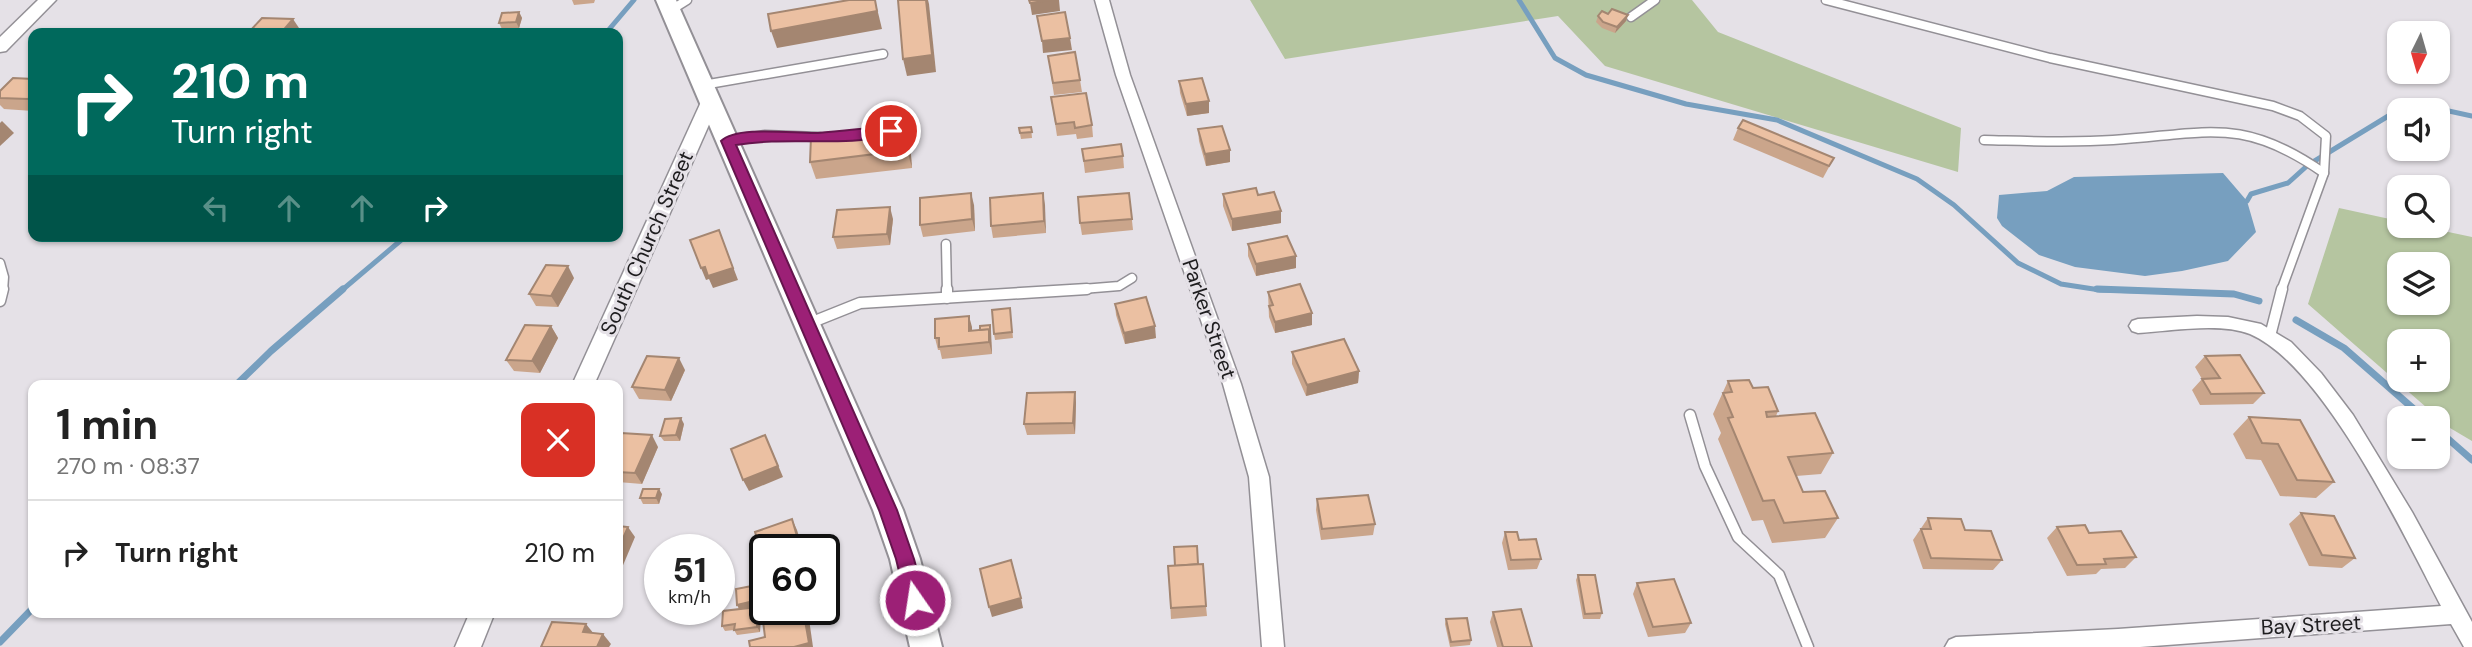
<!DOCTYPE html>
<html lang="en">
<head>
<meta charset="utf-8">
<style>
	:root { --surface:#fff; --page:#f2f2f2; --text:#222; --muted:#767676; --line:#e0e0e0 }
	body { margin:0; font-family:"DM Sans",sans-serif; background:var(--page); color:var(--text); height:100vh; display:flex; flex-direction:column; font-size:26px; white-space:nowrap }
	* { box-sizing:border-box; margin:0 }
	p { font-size:23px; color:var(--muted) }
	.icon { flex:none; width:38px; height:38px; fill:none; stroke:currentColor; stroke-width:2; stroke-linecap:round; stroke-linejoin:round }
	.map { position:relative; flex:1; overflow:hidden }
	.details { position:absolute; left:28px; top:380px; width:595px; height:238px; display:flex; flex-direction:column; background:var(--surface); border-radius:14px; box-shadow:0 2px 5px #0004 }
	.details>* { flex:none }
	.guide { position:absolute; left:28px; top:28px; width:595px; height:214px; border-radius:14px; box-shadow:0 2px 5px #0004; background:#00695c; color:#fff; overflow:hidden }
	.needle { width:46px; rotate:185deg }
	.controls { position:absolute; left:2387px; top:21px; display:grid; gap:14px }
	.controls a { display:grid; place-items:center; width:63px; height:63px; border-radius:14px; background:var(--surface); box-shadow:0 2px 5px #0004; font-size:35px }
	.speed { position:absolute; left:644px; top:534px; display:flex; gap:14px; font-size:35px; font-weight:700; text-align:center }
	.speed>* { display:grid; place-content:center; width:91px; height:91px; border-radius:50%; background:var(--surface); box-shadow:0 2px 5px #0004; line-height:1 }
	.speed small { font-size:18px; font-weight:400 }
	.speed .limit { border:4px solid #111; border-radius:10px; background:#fff; color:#111 }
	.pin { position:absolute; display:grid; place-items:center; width:60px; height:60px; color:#fff; margin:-30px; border:4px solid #fff; border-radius:50%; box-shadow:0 2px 7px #0007 }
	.me { position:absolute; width:77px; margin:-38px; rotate:347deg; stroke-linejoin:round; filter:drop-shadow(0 0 5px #0008) }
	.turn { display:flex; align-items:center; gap:24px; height:147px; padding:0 28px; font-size:32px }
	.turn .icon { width:91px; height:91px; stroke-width:2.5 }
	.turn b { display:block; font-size:49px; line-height:60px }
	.lanes { display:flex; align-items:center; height:66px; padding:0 28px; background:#0003; justify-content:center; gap:35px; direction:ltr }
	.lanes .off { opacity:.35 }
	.round { display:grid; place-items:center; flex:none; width:74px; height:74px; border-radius:14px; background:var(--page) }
	.overview { display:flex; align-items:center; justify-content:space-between; height:119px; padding:0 28px }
	h1 { font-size:42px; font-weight:700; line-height:52px }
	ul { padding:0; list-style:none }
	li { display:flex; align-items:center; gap:21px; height:105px; padding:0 28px; border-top:2px solid var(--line) }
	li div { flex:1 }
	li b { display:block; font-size:26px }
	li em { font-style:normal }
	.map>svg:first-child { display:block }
</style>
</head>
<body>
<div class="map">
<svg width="2472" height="647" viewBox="0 0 2472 647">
	<rect width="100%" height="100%" fill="#e5e1e7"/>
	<!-- green -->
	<g fill="#b5c5a0" fill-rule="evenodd">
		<polygon points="1250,0 1692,0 1718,32 1961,128 1958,172 1605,66 1558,16 1285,59"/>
		<path d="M2339,208L2399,221V226H2420L2472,237V441L2450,428L2308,304ZM2399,264H2438V303H2399ZM2399,341H2438V380H2399Z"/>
	</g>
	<!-- water -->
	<polygon fill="#779fbf" points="2223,173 2247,201 2256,232 2228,261 2182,271 2145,276 2075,267 2039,255 2002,226 1997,218 1999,195 2047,191 2074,177"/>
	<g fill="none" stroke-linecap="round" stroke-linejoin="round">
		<!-- stream-far1 -->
		<g stroke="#779fbf" stroke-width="5">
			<polyline points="1519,0 1555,58 1586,75 1686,104 1777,120 1917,179 1954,205 2018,263 2061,284 2100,290 2141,291"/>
			<polyline points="606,33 634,0"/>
			<polyline points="2247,201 2251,194 2288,183 2308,165 2403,107 2426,106 2472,116"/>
			<polyline points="341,291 406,236"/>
		</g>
		<!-- stream -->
		<g stroke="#779fbf" stroke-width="7">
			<polyline points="2097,289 2234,294 2259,301"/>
			<polyline points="2296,320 2344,348 2424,418"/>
			<polyline points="236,385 271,351 343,289"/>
			<polyline points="2438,430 2472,460"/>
			<polyline points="0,642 33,608"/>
		</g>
		<!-- service-far1 casing -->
		<g stroke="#939096" stroke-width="11">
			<g id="service-far1">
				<polyline points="1826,0 2050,58 2273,106 2300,116 2326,136 2324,173 2281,291"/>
				<polyline points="671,10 687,0"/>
				<polyline points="1631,17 1655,0"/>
				<polyline points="703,85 883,54"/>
				<path d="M1984,140C2027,141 2070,143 2113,140C2206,134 2241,115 2324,173"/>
				<polyline points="728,141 765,135 820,137"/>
				<polyline points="946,244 947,291"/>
				<polyline points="0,263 4,277 3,291"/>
				<polyline points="1058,291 1119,286 1132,278"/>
			</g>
		</g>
		<!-- service casing -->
		<g stroke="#939096" stroke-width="13">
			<g id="service">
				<polyline points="947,289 947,298"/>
				<polyline points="0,301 3,289"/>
				<polyline points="810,323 860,303 1087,289"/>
				<polyline points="2270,336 2282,289"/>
				<polyline points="1690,415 1705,466 1738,537 1779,575 1808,647"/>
			</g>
		</g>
		<!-- minor casing -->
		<g stroke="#939096" stroke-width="3">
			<g id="minor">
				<polygon points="1095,0 1109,0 1130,75 1241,384 1269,477 1284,647 1262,647 1249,477 1223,384 1116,75"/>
				<path d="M2197,316L2228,317L2261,324L2291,342L2321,373L2353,415L2412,512L2472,622V647H2464L2451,624L2140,647H1945L1949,640L1956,637L2118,629L2441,606C2404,535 2323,365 2250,334C2221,322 2169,331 2138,333L2132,331L2129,326L2132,321L2138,319Z"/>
			</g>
		</g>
		<!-- tertiary casing -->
		<g stroke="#939096" stroke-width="3">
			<g id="tertiary">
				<polygon points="38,0 56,0 6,51 0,52 0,37"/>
				<polygon points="710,96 719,102 594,385 572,385 701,102"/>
				<polygon points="470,612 495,612 481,647 455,647"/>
			</g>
		</g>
		<!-- primary casing -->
		<g stroke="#939096" stroke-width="4">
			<polygon id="primary" points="656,0 676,0 903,510 920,559 942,647 910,647 890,559 873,510"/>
		</g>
		<!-- service-far1 -->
		<use href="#service-far1" stroke="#fff" stroke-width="8"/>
		<!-- service -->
		<use href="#service" stroke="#fff" stroke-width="10"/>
		<!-- minor -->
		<use href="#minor" fill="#fff" fill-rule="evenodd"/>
		<!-- tertiary -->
		<use href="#tertiary" fill="#fff" fill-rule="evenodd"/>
		<!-- primary -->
		<use href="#primary" fill="#fff" fill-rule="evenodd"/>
	</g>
	<!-- wall -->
	<g fill="#caa58b">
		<polygon points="572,0 595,0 594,3 574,5"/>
		<polygon points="519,12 522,18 519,28 502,29 499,23"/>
		<polygon points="1608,14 1628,15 1626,21 1615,33 1602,28 1596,22 1598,16"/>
		<polygon points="1048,56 1080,80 1082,92 1054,95"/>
		<polygon points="33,79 33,111 4,109 0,105 0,91"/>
		<polygon points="1179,81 1209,113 1187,116 1180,93"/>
		<polygon points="1051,97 1092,125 1093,137 1077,139 1076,134 1057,136"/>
		<polygon points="1031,127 1032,138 1021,139 1019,128"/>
		<polygon points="1738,128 1834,158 1823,178 1733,140"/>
		<polygon points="1198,129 1230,162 1206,166 1199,141"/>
		<polygon points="910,143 912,168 816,179 810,162"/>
		<polygon points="1082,149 1123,156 1124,168 1085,173"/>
		<polygon points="1043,193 1046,233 993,238 991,226"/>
		<polygon points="1129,193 1133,230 1082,235 1080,223"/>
		<polygon points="1223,194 1258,195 1281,223 1232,231 1223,206"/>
		<polygon points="974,205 975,231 923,237 920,225"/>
		<polygon points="893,219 890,245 837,249 833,237"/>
		<polygon points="1248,244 1296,256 1296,268 1256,276 1248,256"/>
		<polygon points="574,278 558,307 536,306 529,294"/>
		<polygon points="1268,292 1312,325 1275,333 1269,317"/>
		<polygon points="1115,304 1156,338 1125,344 1116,315"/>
		<polygon points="1010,308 1013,338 995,340 994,334"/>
		<polygon points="990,325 992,354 942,359 940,350 938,350 935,338 972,327 972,331 980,330"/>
		<polygon points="551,326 558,338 540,373 514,371 506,360"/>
		<polygon points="1292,352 1359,371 1358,383 1306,396 1292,364"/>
		<polygon points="2205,356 2264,393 2253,404 2200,405 2192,390 2202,379 2195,367"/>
		<polygon points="685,370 671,401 639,399 632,387"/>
		<polygon points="1728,381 1753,388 1778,411 1776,416 1833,453 1821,474 1796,476 1803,492 1838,518 1825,538 1772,543 1763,520 1752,521 1718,439 1721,433 1713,414"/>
		<polygon points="1075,392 1076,403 1075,434 1027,435 1024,424"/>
		<polygon points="2249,417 2334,482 2316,498 2280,496 2261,460 2246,459 2233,434"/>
		<polygon points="684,424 680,441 664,441 660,436"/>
		<polygon points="618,441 658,447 642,484 618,482"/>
		<polygon points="662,494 659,504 643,504 640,498"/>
		<polygon points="1317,499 1375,524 1373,535 1321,540 1316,510"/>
		<polygon points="2301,513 2355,558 2342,568 2309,566 2289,524"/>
		<polygon points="1928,518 1965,530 2002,560 1993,570 1923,569 1913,540"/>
		<polygon points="2057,527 2089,533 2136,557 2125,568 2101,569 2096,574 2067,576 2047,538"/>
		<polygon points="1505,532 1519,540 1541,559 1537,569 1508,570 1502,543"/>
		<polygon points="1198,564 1206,606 1207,616 1171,619 1168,566"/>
		<polygon points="1578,575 1602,613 1600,619 1583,619 1576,580"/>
		<polygon points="1637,583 1691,623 1685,633 1648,637 1633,594"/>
		<polygon points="760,590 761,606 753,607 758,607 761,612 760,632 737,635 734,630 725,631 722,626 739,609 737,605"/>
		<polygon points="665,609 684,609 682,613 666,612"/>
		<polygon points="1493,612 1532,647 1497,647 1490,622"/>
		<polygon points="1446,619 1471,640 1470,645 1450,647 1445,624"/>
	</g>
	<!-- shaded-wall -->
	<g fill="#a48671">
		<polygon points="875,0 882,29 777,48 771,31"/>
		<polygon points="926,0 928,0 929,4 936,72 907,76 903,59"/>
		<polygon points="1051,0 1059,0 1060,11 1032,15 1030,3"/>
		<polygon points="519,12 522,18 519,28 516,22"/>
		<polygon points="1628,15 1626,21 1615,33 1617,27"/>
		<polygon points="293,19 301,31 299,33 281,33"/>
		<polygon points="1070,38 1072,50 1043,53 1042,41"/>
		<polygon points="33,94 33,105 28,99"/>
		<polygon points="1209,101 1209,113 1187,116 1186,104"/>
		<polygon points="2,121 14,133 0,146 0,123"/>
		<polygon points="906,126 910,143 912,168 907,150"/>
		<polygon points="1230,150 1230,162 1206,166 1205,154"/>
		<polygon points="971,193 974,205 975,231 972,219"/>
		<polygon points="1043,193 1045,205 1046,233 1044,221"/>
		<polygon points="890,207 893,219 890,245 887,234"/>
		<polygon points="1281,211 1281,223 1232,231 1232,219"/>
		<polygon points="719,230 738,280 713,288 709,279 706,280 701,268"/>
		<polygon points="1296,256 1296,268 1256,276 1256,264"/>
		<polygon points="568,266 574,278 558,307 551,296"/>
		<polygon points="1312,313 1312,325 1275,333 1275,322"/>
		<polygon points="969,316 972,327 972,343 969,331"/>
		<polygon points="990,325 991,330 992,354 989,342"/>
		<polygon points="551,326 558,338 540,373 532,361"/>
		<polygon points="1155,326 1156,338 1125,344 1124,333"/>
		<polygon points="679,358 685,370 671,401 665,390"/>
		<polygon points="1359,371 1358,383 1306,396 1307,385"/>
		<polygon points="1075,392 1076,403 1075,434 1073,423"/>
		<polygon points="681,418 684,424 680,441 676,435"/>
		<polygon points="652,435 658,447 642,484 635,473"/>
		<polygon points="770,446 783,477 749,491 743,480"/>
		<polygon points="659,489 662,494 659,504 656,498"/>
		<polygon points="792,519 797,530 803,550 801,550"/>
		<polygon points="628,527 635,537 618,577 618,550"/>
		<polygon points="757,585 760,590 761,606 740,610 737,605"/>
		<polygon points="1021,598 1023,608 992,617 989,607"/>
		<polygon points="758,607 761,612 760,632 757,627"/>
		<polygon points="803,609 806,609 808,612 813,647 794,647"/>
		<polygon points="586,624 594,634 583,632"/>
		<polygon points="603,634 611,644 609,647 597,647"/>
	</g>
	<!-- building -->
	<g fill="#ebc0a2" stroke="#a48671" stroke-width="2">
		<polygon points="849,0 875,0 877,11 771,31 768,14"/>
		<polygon points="898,0 926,0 932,55 903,59"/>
		<polygon points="1029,0 1051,0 1030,3"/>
		<polygon points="1612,9 1628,15 1617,27 1603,22 1598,16 1602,11 1608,14"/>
		<polygon points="519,12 516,22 499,23 502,13"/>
		<polygon points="1065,12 1070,38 1042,41 1037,16"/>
		<polygon points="262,18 293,19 281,33 249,32"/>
		<polygon points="112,31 124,31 122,33 109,33"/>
		<polygon points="1075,52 1080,80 1053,83 1048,56"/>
		<polygon points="13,78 33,79 33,94 28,99 0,98 0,91"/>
		<polygon points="1202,78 1209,101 1186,104 1179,81"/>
		<polygon points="1086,93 1092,125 1075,128 1074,122 1056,124 1051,97"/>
		<polygon points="1743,120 1834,158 1829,166 1738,128"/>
		<polygon points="906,126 907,150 810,162 811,137"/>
		<polygon points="1222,126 1230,150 1205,154 1198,129"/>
		<polygon points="1031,127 1032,132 1020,133 1019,128"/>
		<polygon points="1121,144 1123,156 1084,161 1082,149"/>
		<polygon points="1256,188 1258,195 1274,192 1281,211 1232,219 1223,194"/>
		<polygon points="971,193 972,219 920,225 920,198"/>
		<polygon points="1043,193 1044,221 991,226 990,198"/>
		<polygon points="1129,193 1132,219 1080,223 1078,197"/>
		<polygon points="890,207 887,234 833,237 837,210"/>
		<polygon points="719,230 733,268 708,276 705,267 701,268 690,240"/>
		<polygon points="1287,236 1296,256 1256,264 1248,244"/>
		<polygon points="546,265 568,266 551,296 529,294"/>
		<polygon points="1300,284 1312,313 1275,322 1269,306 1273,305 1268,292"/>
		<polygon points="1146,297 1155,326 1124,333 1115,304"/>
		<polygon points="1010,308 1012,332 994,334 992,310"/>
		<polygon points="969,316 969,331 989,329 989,342 939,347 939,338 935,338 935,319"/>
		<polygon points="525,325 551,326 532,361 506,360"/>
		<polygon points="990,325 990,333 989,329 980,330 980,326"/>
		<polygon points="1344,339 1359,371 1307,385 1292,352"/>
		<polygon points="2240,355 2264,393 2211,394 2202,379 2220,378 2205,356"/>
		<polygon points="647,356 679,358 665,390 632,387"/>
		<polygon points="1749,380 1753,388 1768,387 1778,411 1766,412 1767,417 1815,413 1833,453 1788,457 1803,492 1825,491 1838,518 1784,523 1774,500 1763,501 1728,418 1733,417 1723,393 1732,392 1728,381"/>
		<polygon points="1075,392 1073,423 1024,424 1027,393"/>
		<polygon points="2249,417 2300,420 2334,482 2297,480 2278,444 2262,443"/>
		<polygon points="681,418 676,435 660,436 665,419"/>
		<polygon points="621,433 652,435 635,473 618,472 618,441"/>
		<polygon points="765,435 778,466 743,480 731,449"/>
		<polygon points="643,489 659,489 656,498 640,498"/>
		<polygon points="1368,495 1375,524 1322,529 1317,499"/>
		<polygon points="2301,513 2334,516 2355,558 2322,555"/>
		<polygon points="1928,518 1961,519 1965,530 1991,531 2002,560 1931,558 1921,529 1931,529"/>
		<polygon points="792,519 801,550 765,550 765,567 755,532"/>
		<polygon points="2085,525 2089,533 2121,531 2136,557 2104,559 2106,564 2077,565 2057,527"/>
		<polygon points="618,526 628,527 618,550"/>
		<polygon points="1505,532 1517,532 1519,540 1536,539 1541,559 1511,560"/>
		<polygon points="1197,546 1198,564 1175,566 1174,547"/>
		<polygon points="1011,560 1021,598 989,607 980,569"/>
		<polygon points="1203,564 1206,606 1171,608 1168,566"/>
		<polygon points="1578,575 1595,575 1602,613 1585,614"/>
		<polygon points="1674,579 1691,623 1653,627 1637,583"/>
		<polygon points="757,585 758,600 737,605 736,589"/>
		<polygon points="758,607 757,627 734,630 735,624 722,626 723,611"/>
		<polygon points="776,609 803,609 809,643 794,647 750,647 749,641 765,637 762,613"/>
		<polygon points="1521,609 1532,647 1503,647 1493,612"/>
		<polygon points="1467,618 1471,640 1451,642 1446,619"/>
		<polygon points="552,622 586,624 583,632 603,634 597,647 541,647"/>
	</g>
	<!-- route -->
	<path fill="#9c2076" stroke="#65154d" stroke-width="2" d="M891,126L898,131L896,134C844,148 789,136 736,145L897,510L914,559L925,600L922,606L915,609L909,606L906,600L896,559L879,510L721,141C737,125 796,134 818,133C843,131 867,128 891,126Z"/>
	<g text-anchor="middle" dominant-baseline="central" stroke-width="6" stroke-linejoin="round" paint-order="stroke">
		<!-- street labels -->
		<g font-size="21" fill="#1e1d1f" stroke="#e5e1e7">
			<text transform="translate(647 243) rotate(-66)">South Church Street</text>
			<text transform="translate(1209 319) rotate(71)">Parker Street</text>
			<text transform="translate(2311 625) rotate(-3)">Bay Street</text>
		</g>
	</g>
</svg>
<div class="controls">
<a><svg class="needle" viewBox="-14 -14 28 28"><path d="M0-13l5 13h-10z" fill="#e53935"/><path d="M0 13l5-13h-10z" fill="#767676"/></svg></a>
<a><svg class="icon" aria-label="sound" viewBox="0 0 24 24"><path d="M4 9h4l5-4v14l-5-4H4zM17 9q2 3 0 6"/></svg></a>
<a><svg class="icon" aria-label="search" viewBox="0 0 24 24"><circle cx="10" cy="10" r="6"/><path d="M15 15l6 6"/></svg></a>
<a><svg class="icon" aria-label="layers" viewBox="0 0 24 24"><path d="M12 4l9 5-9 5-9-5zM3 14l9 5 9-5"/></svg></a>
<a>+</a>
<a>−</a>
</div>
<div class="speed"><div>51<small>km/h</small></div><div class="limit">60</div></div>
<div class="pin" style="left:891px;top:131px;background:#d93025"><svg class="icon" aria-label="arrive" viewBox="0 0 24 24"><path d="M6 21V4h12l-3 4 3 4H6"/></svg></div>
<svg class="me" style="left:915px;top:600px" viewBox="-20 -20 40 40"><circle r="17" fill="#9c2076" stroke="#fff" stroke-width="3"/><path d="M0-11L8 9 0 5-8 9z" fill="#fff"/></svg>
<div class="guide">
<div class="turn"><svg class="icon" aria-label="right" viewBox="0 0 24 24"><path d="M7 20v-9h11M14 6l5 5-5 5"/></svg><div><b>210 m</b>Turn right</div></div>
<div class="lanes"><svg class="icon off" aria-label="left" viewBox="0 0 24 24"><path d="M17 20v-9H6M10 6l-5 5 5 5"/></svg><svg class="icon off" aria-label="ahead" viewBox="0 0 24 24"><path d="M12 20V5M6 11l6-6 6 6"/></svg><svg class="icon off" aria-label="ahead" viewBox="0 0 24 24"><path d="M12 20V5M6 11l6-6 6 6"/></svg><svg class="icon" aria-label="right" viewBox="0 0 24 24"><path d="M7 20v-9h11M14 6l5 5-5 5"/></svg></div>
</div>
<section class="details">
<div class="overview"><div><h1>1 min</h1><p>270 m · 08:37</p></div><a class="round" style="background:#d93025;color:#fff"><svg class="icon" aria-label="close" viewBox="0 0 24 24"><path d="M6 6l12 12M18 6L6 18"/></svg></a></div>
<ul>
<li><svg class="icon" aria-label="right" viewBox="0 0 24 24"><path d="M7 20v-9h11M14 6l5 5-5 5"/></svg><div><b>Turn right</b></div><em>210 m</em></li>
</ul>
</section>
</div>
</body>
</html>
